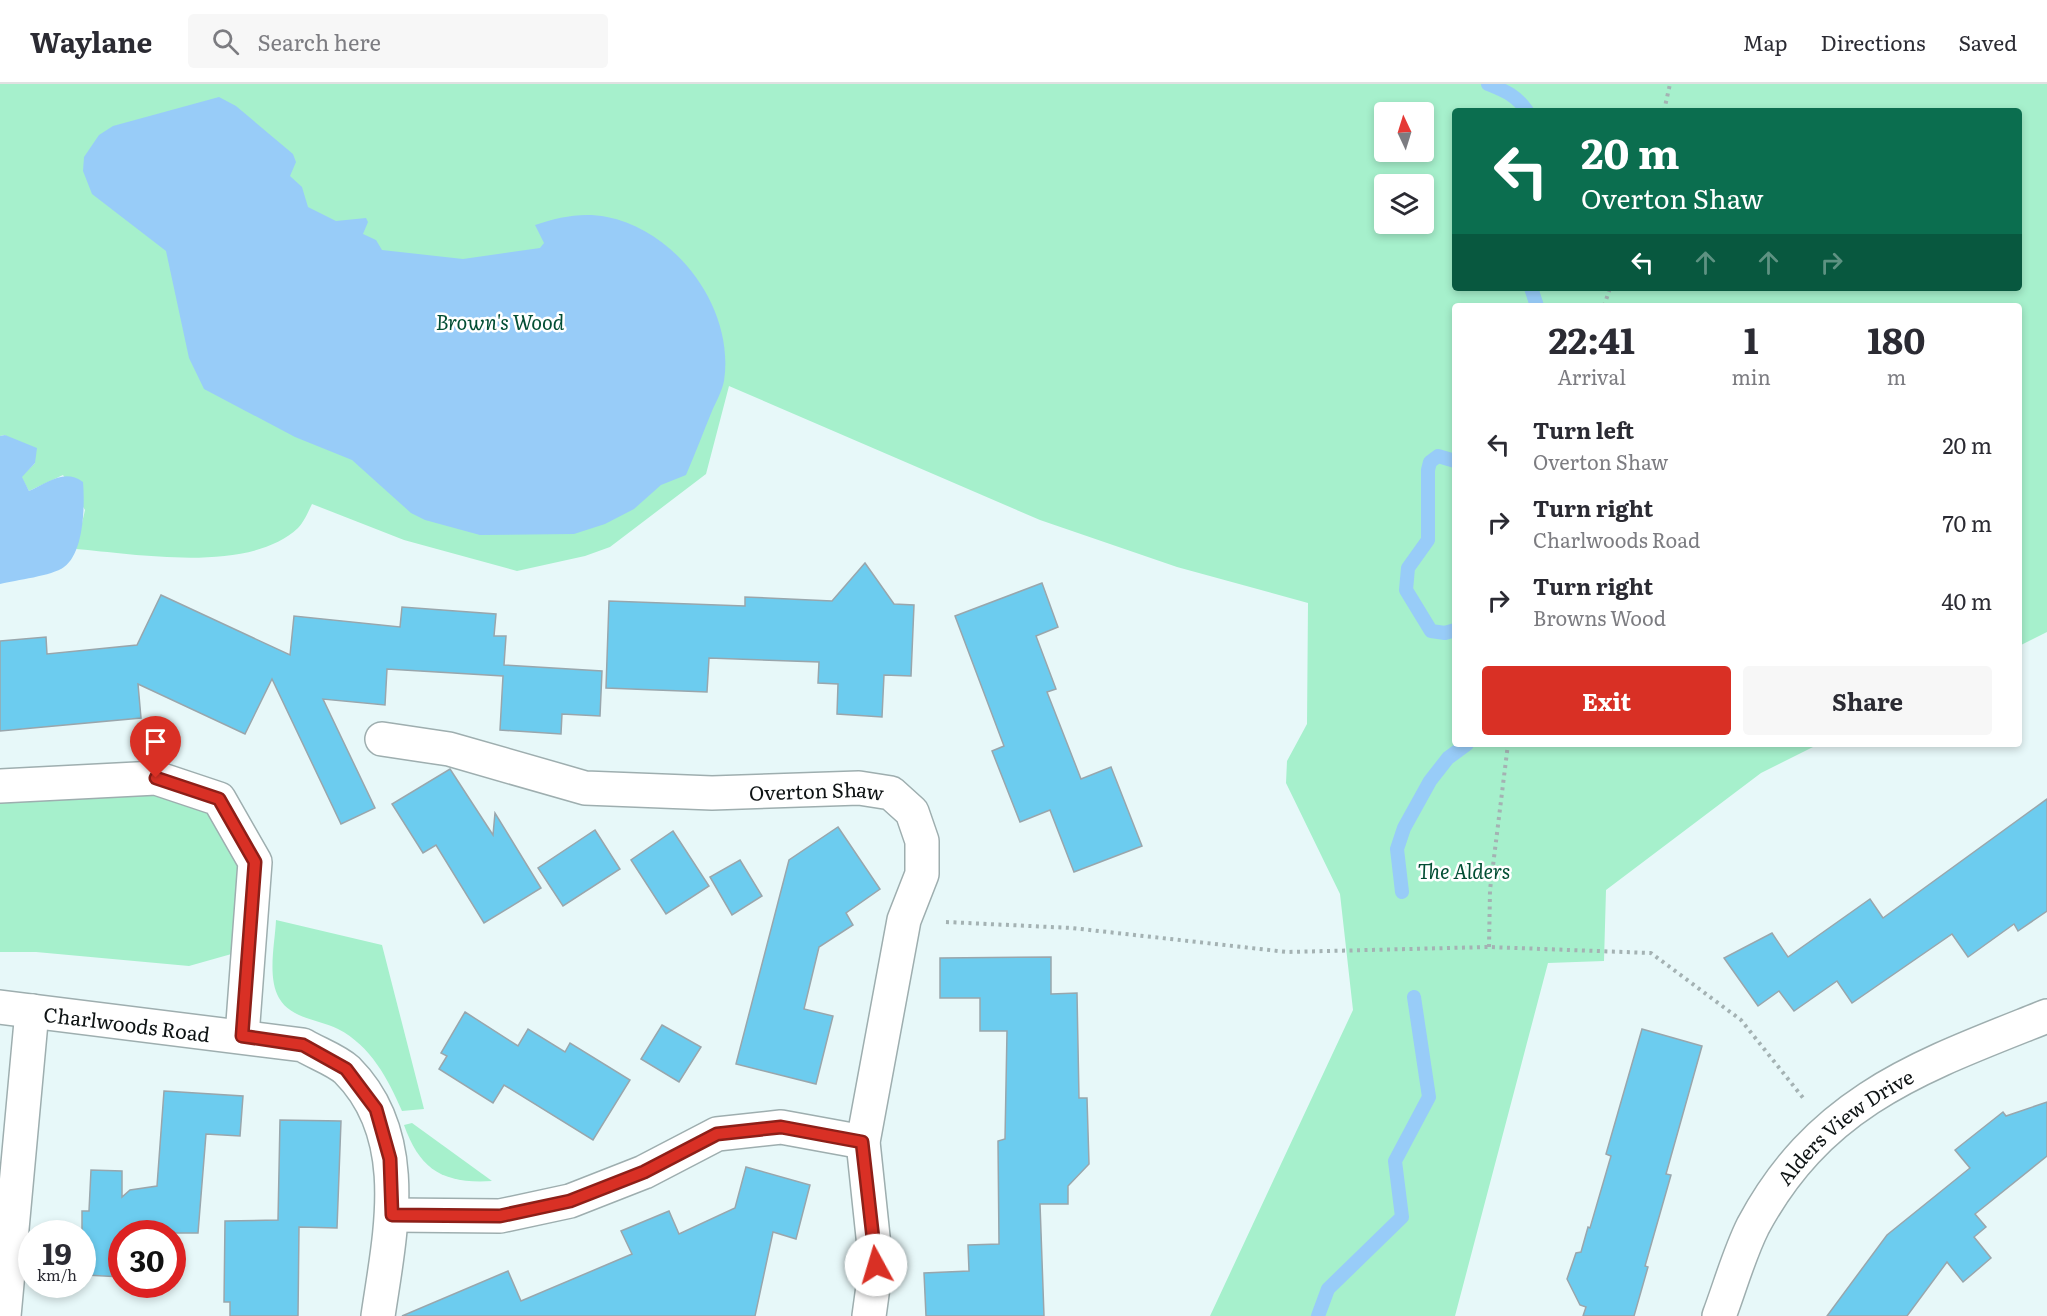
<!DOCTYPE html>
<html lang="en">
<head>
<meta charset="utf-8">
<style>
	:root { --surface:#fff; --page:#f7f7f7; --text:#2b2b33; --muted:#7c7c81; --line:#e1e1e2; --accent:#d93025 }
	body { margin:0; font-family:Literata,serif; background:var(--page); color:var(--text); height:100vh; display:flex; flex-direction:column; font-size:22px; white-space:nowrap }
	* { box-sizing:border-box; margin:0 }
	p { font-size:20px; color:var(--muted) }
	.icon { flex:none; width:33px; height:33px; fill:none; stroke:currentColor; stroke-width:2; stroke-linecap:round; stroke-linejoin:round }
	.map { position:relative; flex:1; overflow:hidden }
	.drawer { position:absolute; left:1452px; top:219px; width:570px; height:444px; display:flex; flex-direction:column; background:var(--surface); border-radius:6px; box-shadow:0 3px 9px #0003 }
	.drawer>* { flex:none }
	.banner { position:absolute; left:1452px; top:24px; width:570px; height:183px; border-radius:6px; box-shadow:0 3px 9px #0003; background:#0b6e4f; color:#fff; overflow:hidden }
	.needle { width:39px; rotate:356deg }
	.buttons { position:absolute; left:1374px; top:18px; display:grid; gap:12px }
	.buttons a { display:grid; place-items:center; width:60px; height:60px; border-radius:6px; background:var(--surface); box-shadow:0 3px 9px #0003; font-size:30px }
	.speed { position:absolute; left:18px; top:1136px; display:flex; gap:12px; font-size:30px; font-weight:700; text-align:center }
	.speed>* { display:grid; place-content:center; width:78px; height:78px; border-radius:50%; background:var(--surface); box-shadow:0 3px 9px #0003; line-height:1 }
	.speed small { font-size:15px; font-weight:400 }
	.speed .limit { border:9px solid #d22; background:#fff; color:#111 }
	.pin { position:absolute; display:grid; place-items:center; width:51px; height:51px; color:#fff; margin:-62px -26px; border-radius:50% 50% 50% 0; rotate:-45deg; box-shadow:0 0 6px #0007 }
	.pin .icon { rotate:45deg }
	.me { position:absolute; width:66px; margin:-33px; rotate:354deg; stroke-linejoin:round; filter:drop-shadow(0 0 4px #0008) }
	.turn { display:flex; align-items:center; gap:21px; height:126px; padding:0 30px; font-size:27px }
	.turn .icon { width:78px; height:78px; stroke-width:2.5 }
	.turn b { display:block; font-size:42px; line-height:51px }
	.lanes { display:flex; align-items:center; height:57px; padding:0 30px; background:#0003; justify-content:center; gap:30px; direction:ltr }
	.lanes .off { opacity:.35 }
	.eta { display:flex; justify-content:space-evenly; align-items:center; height:102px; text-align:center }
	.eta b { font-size:36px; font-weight:700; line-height:42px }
	.primary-button { display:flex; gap:12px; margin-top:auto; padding:12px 30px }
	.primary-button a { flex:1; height:69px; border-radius:6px; background:var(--accent); color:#fff; font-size:24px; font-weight:700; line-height:69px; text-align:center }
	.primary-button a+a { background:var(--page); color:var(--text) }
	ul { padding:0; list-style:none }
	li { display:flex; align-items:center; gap:18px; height:78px; padding:0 30px }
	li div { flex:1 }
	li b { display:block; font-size:22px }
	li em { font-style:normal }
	header { display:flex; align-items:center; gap:36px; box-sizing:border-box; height:84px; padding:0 30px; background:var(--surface); border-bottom:2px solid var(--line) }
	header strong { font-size:28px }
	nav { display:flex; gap:33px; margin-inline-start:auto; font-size:21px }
	.search { width:420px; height:54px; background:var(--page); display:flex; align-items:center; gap:15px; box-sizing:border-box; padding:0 21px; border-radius:6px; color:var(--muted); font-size:22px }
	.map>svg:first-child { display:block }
</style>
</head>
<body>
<header>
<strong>Waylane</strong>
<div class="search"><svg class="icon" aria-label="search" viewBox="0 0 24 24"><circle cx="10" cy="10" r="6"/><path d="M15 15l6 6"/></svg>Search here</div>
<nav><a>Map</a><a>Directions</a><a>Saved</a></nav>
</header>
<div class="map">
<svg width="2047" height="1232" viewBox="0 0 2047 1232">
	<rect width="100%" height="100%" fill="#e7f8f9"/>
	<!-- green -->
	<g fill="#a6f0cc" fill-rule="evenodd">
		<path d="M0,0H2047V548L2019,562V222H1455V660H1819L1761,689L1606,806L1604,877L1548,879L1455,1232H1210L1353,926L1340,810L1286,699L1287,677L1307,640L1308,519L1177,483L1040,436L729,302L706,390L610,463L585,472L517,487L404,456L312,420C308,428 304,438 298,444C249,490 137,470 76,465L85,426L63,391L29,407L21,393L35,379L5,351L0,352ZM1455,27H2019V204H1455ZM1384,28H1424V68H1384ZM1384,100H1424V140H1384Z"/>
		<polygon points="147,707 175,709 217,733 239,780 235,869 189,882 36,868 0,868 0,719"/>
		<path d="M276,836L382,861L424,1025L402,1027C388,995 371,962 338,945C318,935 291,935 279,914C267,893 275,859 276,836Z"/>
		<path d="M412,1039L492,1097C443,1100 420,1086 404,1041Z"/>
	</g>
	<!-- water -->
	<g fill="#98ccf8">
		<path d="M219,13L236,22L293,70L296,78L290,92L302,103L308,123L336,137L366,134L368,138L363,150L376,156L382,166L463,175L540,164L544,159L535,141C559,133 582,128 607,133C678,147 735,226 724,297C722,307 716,318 712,327C703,349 695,370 686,391L661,401L634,425L605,440L574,450L480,451L425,436L411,429L352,376L295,353L204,305L189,274L166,167L92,110L83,87L84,73L99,51L113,42Z"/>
		<path d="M5,351L37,364L35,379L22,393L29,407C48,399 64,384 83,398C85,421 84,469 64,483C52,492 16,496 0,500V352Z"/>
	</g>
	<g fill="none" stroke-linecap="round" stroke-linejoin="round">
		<!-- stream -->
		<g stroke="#98ccf8" stroke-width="14">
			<path d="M1488,0C1505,7 1516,11 1527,27"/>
			<polyline points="1531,204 1537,222"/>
			<polyline points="1455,377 1438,372 1430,378 1428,386 1428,456 1408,484 1406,506 1431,547 1445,549 1455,546"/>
			<polyline points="1402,808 1397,765 1404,744 1430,697 1448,674 1467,660"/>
			<polyline points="1318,1232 1328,1205 1402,1133 1395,1077 1429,1013 1414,913"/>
		</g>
	</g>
	<!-- building -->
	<g fill="#6cccef" stroke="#99a6ac" stroke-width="1.5">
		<polygon points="865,479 894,520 914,521 911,592 884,591 882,633 837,630 838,600 818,599 819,578 709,574 707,608 606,604 609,517 745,522 745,513 832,517"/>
		<polygon points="1042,499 1058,543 1036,552 1056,605 1047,608 1081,695 1111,683 1142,762 1074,788 1050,726 1020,738 992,667 1004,662 955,532"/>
		<polygon points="161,511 290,571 294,532 400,543 402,523 496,530 494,552 506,552 504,581 602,587 600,632 562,630 561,650 500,646 503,592 387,585 385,621 323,615 375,724 341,740 272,595 245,650 138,600 141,634 0,647 0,557 46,553 47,570 137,561"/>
		<polygon points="450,685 493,751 495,729 541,804 484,839 436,761 423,769 392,720"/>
		<polygon points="2047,715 2047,827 2018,847 2014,840 1968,873 1952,850 1852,919 1837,897 1794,927 1779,907 1758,922 1724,874 1772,849 1788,873 1870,815 1883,834"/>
		<polygon points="838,743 880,805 846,829 853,841 819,863 804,925 833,932 816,1000 736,980 789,776"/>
		<polygon points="595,746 620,785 563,822 538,784"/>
		<polygon points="673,747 709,802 666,830 631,776"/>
		<polygon points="740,776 762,812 732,831 710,793"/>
		<polygon points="1051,873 1051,910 1077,909 1079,1014 1087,1014 1089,1080 1068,1102 1068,1120 1040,1120 1044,1232 926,1232 924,1189 969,1187 968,1161 999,1160 998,1057 1005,1055 1007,947 980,947 980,914 940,914 940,874"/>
		<polygon points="465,928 518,962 528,945 565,968 570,959 630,996 593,1056 504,1001 493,1019 439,985 447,972 441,969"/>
		<polygon points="662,941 701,963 679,998 641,975"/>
		<polygon points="1642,945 1702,962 1666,1090 1671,1091 1645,1182 1648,1183 1634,1232 1583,1232 1586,1223 1580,1221 1567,1195 1576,1169 1581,1168 1588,1143 1590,1144 1611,1072 1606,1070"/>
		<polygon points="164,1007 243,1012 240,1052 206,1050 198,1149 122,1149 122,1193 86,1191 87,1170 82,1169 82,1127 89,1127 91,1086 122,1087 122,1113 130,1106 157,1102"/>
		<polygon points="2047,1018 2047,1072 1975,1130 1986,1143 1974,1153 1991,1174 1963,1198 1947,1178 1907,1232 1827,1232 1887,1151 1970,1084 1955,1066 2003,1028 2006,1032"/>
		<polygon points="280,1036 341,1037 337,1144 299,1143 298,1232 230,1232 230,1218 224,1218 225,1137 278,1136"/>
		<polygon points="746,1083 810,1101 796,1155 773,1148 755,1232 402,1232 508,1187 521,1217 632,1170 621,1147 669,1127 679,1150 735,1124"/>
	</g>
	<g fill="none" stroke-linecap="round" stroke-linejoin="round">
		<!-- minor casing -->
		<g stroke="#9eaeaf" stroke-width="36">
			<g id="minor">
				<path id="s1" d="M382,655L449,665L585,704L712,709L859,704L891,709L912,728L922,757V790L904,836L863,1058L876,1181L869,1232"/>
				<polyline points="0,702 156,694 219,715 255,778 242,952"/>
				<path id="s2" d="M0,923L303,961C316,969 336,976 347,986C413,1052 390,1150 378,1232"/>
				<polyline points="392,1131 500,1132 570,1117 644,1088 717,1050 781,1043 863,1058"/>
				<polyline points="4,1232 32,927"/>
				<path id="s3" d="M1719,1232C1730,1203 1739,1170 1753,1142C1821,1015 1922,982 2047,932"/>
			</g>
		</g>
		<!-- path -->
		<g stroke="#a4b2b3" stroke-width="4" stroke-dasharray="3 4.5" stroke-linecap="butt">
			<polyline points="1664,27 1670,0"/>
			<polyline points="1604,222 1610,204"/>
			<polyline points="946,838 1072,844 1287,868 1489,863 1651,869 1741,936 1804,1015"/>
			<polyline points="1489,863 1490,806 1508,660"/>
		</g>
		<!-- minor -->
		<use href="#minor" stroke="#fff" stroke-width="33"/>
	</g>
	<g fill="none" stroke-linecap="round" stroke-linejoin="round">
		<!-- route casing -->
		<g stroke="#8d1f18" stroke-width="15">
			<polyline id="route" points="156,694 219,715 255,778 242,952 303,961 346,985 376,1025 390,1075 392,1131 500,1132 570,1117 644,1088 717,1050 781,1043 862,1058 876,1181"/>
		</g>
		<!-- route -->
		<use href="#route" stroke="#d93025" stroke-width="10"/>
	</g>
	<g text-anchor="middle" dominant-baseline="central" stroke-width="5" stroke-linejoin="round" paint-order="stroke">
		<!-- park labels -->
		<g font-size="20" font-style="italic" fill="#024e34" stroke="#fff">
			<text x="500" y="237">Brown's Wood</text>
			<text x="1464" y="786">The Alders</text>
		</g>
		<!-- street labels -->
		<g font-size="20" fill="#0e1314" stroke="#fff">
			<text stroke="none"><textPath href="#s1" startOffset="441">Overton Shaw</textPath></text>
			<text stroke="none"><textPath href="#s2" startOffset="128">Charlwoods Road</textPath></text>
			<text stroke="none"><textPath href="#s3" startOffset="234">Alders View Drive</textPath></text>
		</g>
	</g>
</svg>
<div class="buttons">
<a><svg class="needle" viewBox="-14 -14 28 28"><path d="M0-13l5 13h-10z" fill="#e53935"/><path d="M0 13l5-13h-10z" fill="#7c7c81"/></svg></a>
<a><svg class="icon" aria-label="layers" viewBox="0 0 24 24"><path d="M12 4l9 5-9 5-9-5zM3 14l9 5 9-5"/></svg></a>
</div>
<div class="speed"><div>19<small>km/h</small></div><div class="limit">30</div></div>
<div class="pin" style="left:156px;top:694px;background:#d93025"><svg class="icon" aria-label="arrive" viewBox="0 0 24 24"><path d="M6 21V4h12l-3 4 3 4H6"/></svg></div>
<svg class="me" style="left:876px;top:1181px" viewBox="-20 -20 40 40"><circle r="19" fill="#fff"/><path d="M0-13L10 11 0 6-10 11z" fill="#d93025"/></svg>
<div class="banner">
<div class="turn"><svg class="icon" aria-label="left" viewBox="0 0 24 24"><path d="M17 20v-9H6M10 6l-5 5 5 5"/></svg><div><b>20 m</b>Overton Shaw</div></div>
<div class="lanes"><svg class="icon" aria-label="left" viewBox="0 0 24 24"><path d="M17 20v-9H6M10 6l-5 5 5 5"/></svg><svg class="icon off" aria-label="ahead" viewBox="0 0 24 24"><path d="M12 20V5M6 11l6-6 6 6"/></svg><svg class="icon off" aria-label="ahead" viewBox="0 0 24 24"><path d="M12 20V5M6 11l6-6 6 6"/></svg><svg class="icon off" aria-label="right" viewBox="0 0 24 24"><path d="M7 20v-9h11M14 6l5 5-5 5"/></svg></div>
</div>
<section class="drawer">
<div class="eta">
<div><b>22:41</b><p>Arrival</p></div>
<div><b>1</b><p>min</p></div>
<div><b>180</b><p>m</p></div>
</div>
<ul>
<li><svg class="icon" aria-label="left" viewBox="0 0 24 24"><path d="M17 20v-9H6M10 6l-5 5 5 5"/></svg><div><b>Turn left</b><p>Overton Shaw</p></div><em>20 m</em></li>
<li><svg class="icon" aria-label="right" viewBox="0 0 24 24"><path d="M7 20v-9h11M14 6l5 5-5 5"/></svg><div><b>Turn right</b><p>Charlwoods Road</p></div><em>70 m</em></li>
<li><svg class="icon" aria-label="right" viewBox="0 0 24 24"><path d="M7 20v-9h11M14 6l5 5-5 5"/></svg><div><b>Turn right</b><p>Browns Wood</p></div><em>40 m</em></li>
</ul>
<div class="primary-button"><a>Exit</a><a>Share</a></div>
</section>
</div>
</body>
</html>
